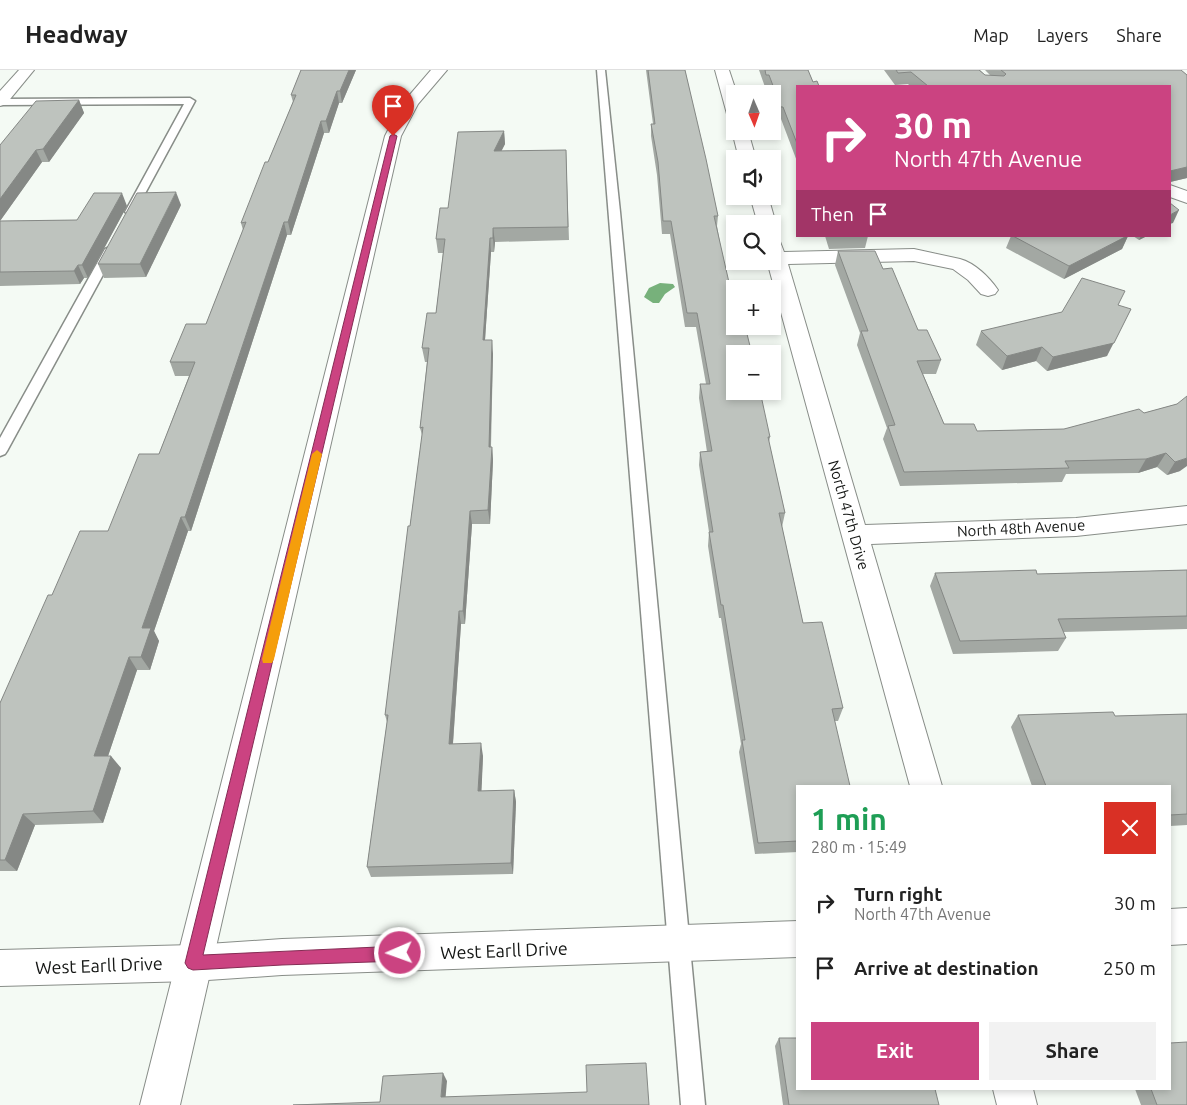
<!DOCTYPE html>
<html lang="en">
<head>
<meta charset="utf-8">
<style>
	:root { --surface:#fff; --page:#f2f2f2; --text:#222; --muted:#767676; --line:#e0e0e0; --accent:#cb4381 }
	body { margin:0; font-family:Ubuntu,sans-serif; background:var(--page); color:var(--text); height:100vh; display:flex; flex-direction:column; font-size:19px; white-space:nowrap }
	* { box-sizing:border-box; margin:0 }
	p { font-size:16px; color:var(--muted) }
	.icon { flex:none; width:28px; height:28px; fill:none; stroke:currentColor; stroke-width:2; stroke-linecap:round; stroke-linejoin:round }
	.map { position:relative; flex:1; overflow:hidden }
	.side { position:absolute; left:796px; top:715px; width:375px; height:305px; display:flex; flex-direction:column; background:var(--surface); border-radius:0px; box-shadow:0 2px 8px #0003 }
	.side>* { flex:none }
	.banner { position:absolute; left:796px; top:15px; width:375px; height:152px; border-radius:0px; box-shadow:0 2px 8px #0003; background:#cb4381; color:#fff; overflow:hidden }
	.needle { width:32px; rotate:178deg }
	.fabs { position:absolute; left:726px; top:15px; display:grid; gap:10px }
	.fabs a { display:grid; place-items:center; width:55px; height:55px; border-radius:0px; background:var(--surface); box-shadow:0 2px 8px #0003; font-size:25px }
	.pin { position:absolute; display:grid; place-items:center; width:42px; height:42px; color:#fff; margin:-51px -21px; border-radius:50% 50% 50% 0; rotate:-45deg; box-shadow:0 0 5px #0007 }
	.pin .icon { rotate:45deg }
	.me { position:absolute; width:55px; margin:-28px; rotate:268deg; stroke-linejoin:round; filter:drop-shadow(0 0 4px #0008) }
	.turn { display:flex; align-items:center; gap:18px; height:105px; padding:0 15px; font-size:22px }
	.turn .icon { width:65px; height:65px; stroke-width:2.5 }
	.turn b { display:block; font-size:35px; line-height:42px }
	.then { display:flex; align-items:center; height:48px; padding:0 15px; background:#0003; gap:10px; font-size:19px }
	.round { display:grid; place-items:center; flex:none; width:52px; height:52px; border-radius:0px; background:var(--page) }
	.head { display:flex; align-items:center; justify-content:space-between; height:85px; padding:0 15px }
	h1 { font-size:30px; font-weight:700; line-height:38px; color:#1e9e55 }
	.action { display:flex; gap:10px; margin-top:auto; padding:10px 15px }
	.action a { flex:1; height:58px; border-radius:0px; background:var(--accent); color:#fff; font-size:20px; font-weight:700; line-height:58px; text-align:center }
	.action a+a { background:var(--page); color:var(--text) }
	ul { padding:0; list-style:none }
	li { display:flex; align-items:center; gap:15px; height:65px; padding:0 15px }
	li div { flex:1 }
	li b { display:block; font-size:19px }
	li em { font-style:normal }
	header { display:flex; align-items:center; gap:30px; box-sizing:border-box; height:70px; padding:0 25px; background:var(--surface); border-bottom:1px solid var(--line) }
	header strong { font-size:24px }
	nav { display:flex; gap:28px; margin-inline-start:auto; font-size:18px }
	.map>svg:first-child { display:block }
</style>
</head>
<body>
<header>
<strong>Headway</strong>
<nav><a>Map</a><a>Layers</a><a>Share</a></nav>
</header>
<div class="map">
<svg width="1187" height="1035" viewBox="0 0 1187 1035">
	<rect width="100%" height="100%" fill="#f4faf4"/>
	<!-- water -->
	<polygon fill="#77b17b" points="660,213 673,214 675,217 665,224 659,233 653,233 644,227 649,218"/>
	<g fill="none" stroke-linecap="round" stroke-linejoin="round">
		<!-- lane casing -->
		<g stroke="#888d88" stroke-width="3">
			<g id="lane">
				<polygon points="597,0 605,0 620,142 705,1035 681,1035"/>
				<polygon points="190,28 195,31 135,142 130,145 125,142 184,34 0,35 0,29"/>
				<polygon points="111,176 117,179 7,381 5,384 0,386 0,368 105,179"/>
			</g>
		</g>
		<!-- street casing -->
		<g stroke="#888d88" stroke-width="2">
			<g id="street">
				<polygon points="19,0 34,0 6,34 0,36 0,21"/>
				<polygon points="715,0 729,0 737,24 735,24 735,49 729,47 727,44"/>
				<polygon points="735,57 735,61 748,61 756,89 739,89 732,61"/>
				<polygon points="1170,115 1187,121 1187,133 1170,127"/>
				<polygon points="750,126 768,126 776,154 774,158 772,154 758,154"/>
				<path d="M772,167L779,169L784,182L914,179L960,189C975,193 989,207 998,220L995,224L988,226L981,224L968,210L953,199L914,191L788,194L865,455L1076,448L1187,436V454L1076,466L871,474L942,716H910L767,191H772Z"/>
				<polygon points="1187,838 1187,874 1170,875 1170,839"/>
				<polygon points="798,851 798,887 282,905 193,911 0,916 0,880 193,875 282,869"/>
				<polygon points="993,1019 1033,1019 1037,1035 997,1035"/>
			</g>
		</g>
		<!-- secondary casing -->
		<g stroke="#888d88" stroke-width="2">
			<polygon id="secondary" points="431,0 447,0 418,34 401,66 180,1035 140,1035 385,66 401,35"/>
		</g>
		<!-- lane -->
		<use href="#lane" fill="#fff" fill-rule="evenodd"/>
		<!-- street -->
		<use href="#street" fill="#fff" fill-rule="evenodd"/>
		<!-- secondary -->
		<use href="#secondary" fill="#fff" fill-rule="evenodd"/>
	</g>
	<!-- wall -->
	<g fill="#a3a8a3">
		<polygon points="301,0 356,0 342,33 339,33 329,63 324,63 291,165 287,165 191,461 188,461 154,561 159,571 150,600 137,600 108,686 121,698 103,753 35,755 17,801 0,801 0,633 52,525 108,461 159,384 189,306 175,306 170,292 206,254 243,160 241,153 268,92 293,32 291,25"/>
		<polygon points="646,0 685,0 718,146 717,156 735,256 770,367 769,372 785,443 782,457 803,553 843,638 838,651 835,651 798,716 798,782 755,784 739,682 741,674 721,548 719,548 708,476 709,462 699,395 700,382 707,382 699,328 700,314 706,314 696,257 685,257 670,164 662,164 657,105 651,66 651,54 653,54"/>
		<polygon points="759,0 808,0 813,12 798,16 798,94 781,49 779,50 772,32 772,24 770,24 767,17 765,17"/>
		<polygon points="884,0 980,0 985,5 991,6 985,0 1181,0 1187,5 1187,108 1170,112 1170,16 910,16 908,14 895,15"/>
		<polygon points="79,30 84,43 49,92 42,92 0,151 77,150 127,136 88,208 84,208 80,214 0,216 0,75"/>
		<polygon points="504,61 505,74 501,81 566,80 569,170 495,172 494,182 491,182 485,270 493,284 491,377 492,377 493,390 490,454 472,454 465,554 461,554 453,674 483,686 481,721 514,720 516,732 513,804 371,807 367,797 387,652 385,645 422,365 420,358 427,292 425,292 422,278 436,243 443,183 438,183 436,169 448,138"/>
		<polygon points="181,135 146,207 104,208 98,194"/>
		<polygon points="825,166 868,166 865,178 829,179"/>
		<polygon points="1011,166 1128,166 1122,179 1064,209 1006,178"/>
		<polygon points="1133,166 1147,166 1139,170"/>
		<polygon points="838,181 883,199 918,260 941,290 936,304 923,304 944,354 977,361 1064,359 1144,343 1177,334 1180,401 1167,405 1157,397 1138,403 1066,404 1062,412 900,416 883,369 887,358 857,275 860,263 835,195"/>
		<polygon points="1118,235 1107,286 1047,301 1036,291 1002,300 976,275 981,261"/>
		<polygon points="1187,500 1187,559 1063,562 1066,568 1058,581 953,584 930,516 935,503 1037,504"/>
		<polygon points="1187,644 1187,755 1170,756 1170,716 1032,716 1011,657 1018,645 1115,646"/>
		<polygon points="779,968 939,1035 783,1035 775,976"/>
		<polygon points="1135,1019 1170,1019 1187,1035 1141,1035"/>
	</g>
	<!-- shaded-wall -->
	<g fill="#858885">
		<polygon points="349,0 356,0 342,33 340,21"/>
		<polygon points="337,21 339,33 329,63 326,51"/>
		<polygon points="79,30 84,43 49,92 43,79"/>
		<polygon points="321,51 324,63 291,165 288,152"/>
		<polygon points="504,61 505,74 495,94 494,81"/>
		<polygon points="36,80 42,92 0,151 0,129"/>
		<polygon points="1187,97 1187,108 1170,112 1170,101"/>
		<polygon points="176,122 181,135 146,207 140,194"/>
		<polygon points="122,123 127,136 88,208 82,195"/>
		<polygon points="1179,140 1173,153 1170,154 1170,145"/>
		<polygon points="284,152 287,165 191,461 185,447"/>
		<polygon points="493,158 495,172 494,182 493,168"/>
		<polygon points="1127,166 1128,166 1122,179 1064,209 1069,196"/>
		<polygon points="1141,166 1147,166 1139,170"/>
		<polygon points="490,168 491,182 484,284 483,270"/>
		<polygon points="78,195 84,208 80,214 74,201"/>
		<polygon points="1131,239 1107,286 1047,301 1053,287"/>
		<polygon points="492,270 493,284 490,390 489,377"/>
		<polygon points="1042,277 1036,291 1002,300 1007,286"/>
		<polygon points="492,377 493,390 490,454 488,440"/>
		<polygon points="1166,383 1157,397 1138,403 1146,389"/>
		<polygon points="1187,388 1187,396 1180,401 1167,405 1175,392"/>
		<polygon points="470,441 472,454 465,554 463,541"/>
		<polygon points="181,447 188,461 154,561 159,571 150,600 141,587 142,558"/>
		<polygon points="459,541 461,554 452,686 449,674"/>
		<polygon points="129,587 137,600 104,698 94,686"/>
		<polygon points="481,673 483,686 481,733 478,721"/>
		<polygon points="111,686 121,698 103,753 93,741"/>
		<polygon points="514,720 516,732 513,804 511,793"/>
		<polygon points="23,744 35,755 17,801 5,790"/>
		<polygon points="443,1003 447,1011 445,1034 441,1027"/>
	</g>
	<!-- building -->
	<g fill="#bec3be" stroke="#858885">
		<polygon points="301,0 349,0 340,21 337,21 326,51 321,51 288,152 284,152 185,447 181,447 142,558 151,558 141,587 129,587 94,686 111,686 93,741 23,744 5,790 0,790 0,633 48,525 52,525 80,461 108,461 139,384 159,384 195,292 170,292 186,254 206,254 246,152 241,153 265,92 268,92 296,25 291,25"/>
		<polygon points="648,0 685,0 706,89 718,146 714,146 735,239 735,256 745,256 752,284 735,284 735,321 760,321 770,367 768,367 785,443 779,443 803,553 822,552 843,638 832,639 850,716 798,716 798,771 758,773 742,670 745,670 723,535 721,535 709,462 713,462 700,382 712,381 700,314 710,314 697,243 687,243 671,151 663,151 658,92 651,54 655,54"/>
		<polygon points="765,0 808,0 813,12 817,11 819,16 798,16 798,76 783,37 781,37 769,5 766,5"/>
		<polygon points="896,0 979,0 985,5 1004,6 1006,4 1001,0 1181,0 1187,5 1187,97 1170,101 1170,16 928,16 911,2 898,3"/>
		<polygon points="79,30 43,79 36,80 0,129 0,75 36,31"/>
		<polygon points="504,61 494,81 566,80 568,157 493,158 493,168 490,168 483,270 492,270 489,377 492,377 488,440 470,441 463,541 459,541 449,674 481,673 478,721 514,720 511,793 367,797 388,645 385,645 408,456 410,456 423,357 420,358 429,278 422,278 427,243 436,243 445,169 436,169 440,138 448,138 458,62"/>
		<polygon points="176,122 140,194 98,194 137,123"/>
		<polygon points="94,123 122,123 82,195 78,195 74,201 0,202 0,151 77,150"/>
		<polygon points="1170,133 1179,140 1170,145"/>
		<polygon points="1013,166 1127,166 1069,196"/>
		<polygon points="838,181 875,181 883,199 892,198 918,260 927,260 941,290 917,291 944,354 974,354 977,361 1064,359 1139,339 1144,343 1177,334 1187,326 1187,388 1175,392 1166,383 1146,389 1065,391 1069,398 904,402 888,356 895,355 861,261 868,261"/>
		<polygon points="1082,208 1125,221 1118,235 1131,239 1114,273 1053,287 1042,277 1007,286 981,261 1062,242"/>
		<polygon points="1036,500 1037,504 1187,500 1187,546 1058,549 1066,568 960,571 935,503"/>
		<polygon points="1113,642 1115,646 1187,644 1187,744 1170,745 1170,716 1046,716 1018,645"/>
		<polygon points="779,968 798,968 798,1019 935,1019 939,1035 789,1035"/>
		<polygon points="1187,972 1187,1035 1157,1035 1151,1019 1170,1019 1170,973"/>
		<polygon points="646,993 649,1035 293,1035 380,1032 383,1006 443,1003 441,1027 587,1022 586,995"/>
	</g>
	<!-- route -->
	<polygon fill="#cb4381" stroke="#842c54" points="393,64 397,66 203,885 400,876 406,878 408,883 406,888 400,891 282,895 193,900 188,898 185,893 390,66"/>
	<!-- slow -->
	<polygon fill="#f59e0b" points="317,380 322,384 274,589 272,593 263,593 262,589 312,384"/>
	<g text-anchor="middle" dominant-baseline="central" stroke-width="4.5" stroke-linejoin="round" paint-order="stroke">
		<!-- street labels -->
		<g font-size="15" fill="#131513" stroke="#fff">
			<text transform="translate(849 445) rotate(74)">North 47th Drive</text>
			<text transform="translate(1021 458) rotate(-3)">North 48th Avenue</text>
		</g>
		<!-- near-street labels -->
		<g font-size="18" fill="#131513" stroke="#fff">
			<text transform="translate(504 880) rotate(-2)">West Earll Drive</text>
			<text transform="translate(99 895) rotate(-2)">West Earll Drive</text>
		</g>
	</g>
</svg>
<div class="fabs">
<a><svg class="needle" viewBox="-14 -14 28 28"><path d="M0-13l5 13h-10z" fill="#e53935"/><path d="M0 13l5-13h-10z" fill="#767676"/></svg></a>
<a><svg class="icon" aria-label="sound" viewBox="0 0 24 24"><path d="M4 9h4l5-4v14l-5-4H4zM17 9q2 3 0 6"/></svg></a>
<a><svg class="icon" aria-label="search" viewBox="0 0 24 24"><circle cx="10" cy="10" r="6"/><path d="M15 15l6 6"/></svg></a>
<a>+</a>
<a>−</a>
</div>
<div class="pin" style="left:393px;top:66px;background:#d93025"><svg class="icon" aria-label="arrive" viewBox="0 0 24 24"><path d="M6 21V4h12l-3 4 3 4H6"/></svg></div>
<svg class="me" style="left:400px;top:883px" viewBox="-20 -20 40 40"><circle r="17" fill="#cb4381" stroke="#fff" stroke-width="3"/><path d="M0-11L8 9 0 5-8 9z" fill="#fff"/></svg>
<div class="banner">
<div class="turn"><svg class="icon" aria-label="right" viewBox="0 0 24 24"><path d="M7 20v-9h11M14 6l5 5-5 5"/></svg><div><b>30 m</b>North 47th Avenue</div></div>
<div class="then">Then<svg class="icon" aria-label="arrive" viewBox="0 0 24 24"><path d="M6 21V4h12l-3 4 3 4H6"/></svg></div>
</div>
<section class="side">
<div class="head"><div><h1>1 min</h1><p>280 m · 15:49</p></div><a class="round" style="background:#d93025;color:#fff"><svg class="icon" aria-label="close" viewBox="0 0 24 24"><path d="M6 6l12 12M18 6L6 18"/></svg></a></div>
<ul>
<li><svg class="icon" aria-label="right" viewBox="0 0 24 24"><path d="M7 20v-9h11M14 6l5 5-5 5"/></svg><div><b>Turn right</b><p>North 47th Avenue</p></div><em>30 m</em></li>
<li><svg class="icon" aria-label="arrive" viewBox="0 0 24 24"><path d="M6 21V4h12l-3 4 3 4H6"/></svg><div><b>Arrive at destination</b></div><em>250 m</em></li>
</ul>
<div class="action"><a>Exit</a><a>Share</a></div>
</section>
</div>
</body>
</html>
